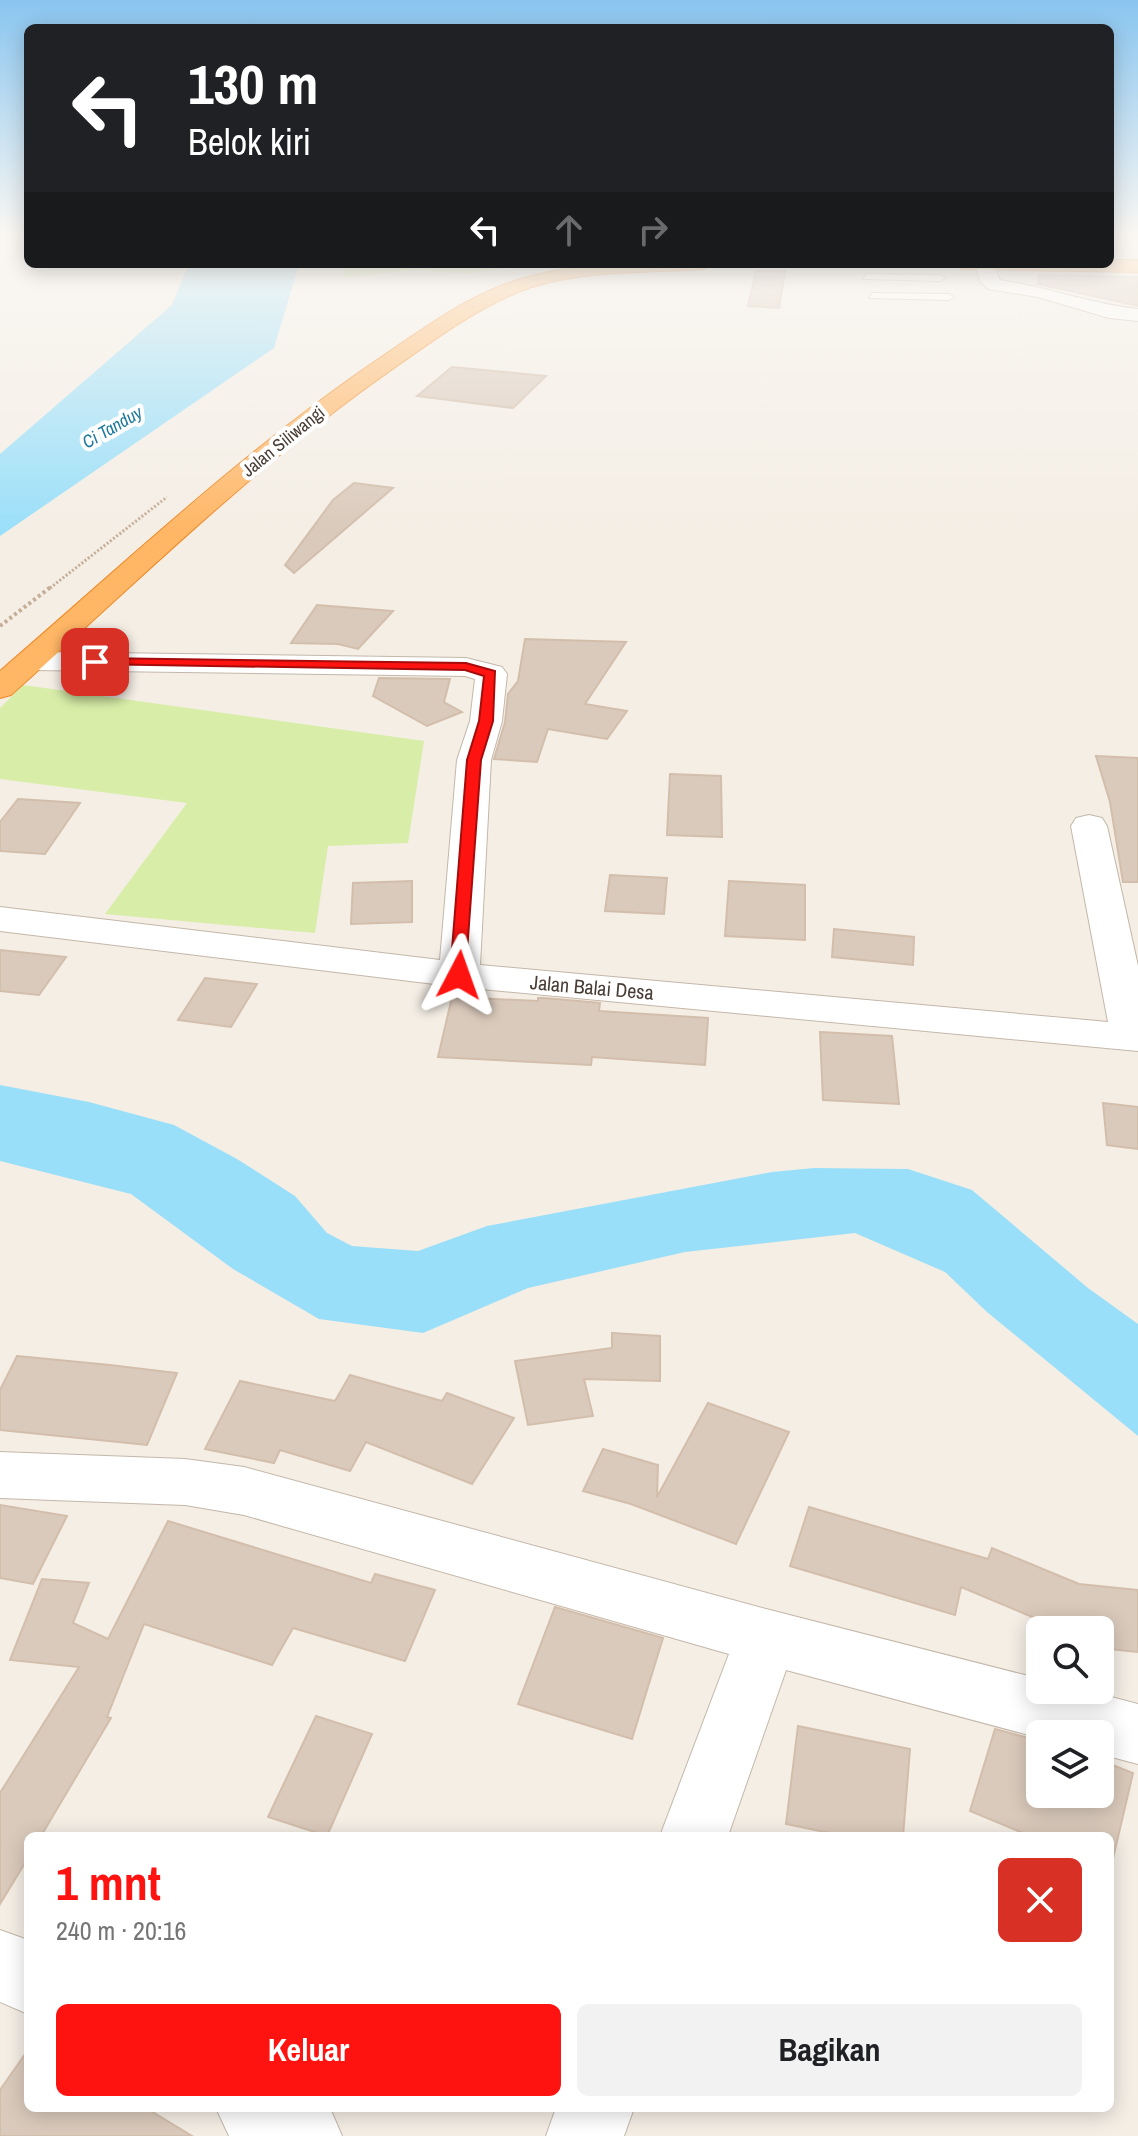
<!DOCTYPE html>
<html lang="id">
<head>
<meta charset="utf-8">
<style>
	:root { --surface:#fff; --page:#f2f2f2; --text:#202124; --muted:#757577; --accent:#ff1311 }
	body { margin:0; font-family:"Archivo Narrow",sans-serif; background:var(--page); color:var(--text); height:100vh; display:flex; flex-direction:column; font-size:30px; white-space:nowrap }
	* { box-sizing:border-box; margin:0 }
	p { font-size:26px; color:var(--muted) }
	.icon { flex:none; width:44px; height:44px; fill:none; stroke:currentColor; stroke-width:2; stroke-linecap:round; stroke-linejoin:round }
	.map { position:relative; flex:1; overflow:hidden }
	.sheet { position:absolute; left:24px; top:1832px; width:1090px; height:280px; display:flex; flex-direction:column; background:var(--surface); border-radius:12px; box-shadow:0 4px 20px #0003 }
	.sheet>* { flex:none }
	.top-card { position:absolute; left:24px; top:24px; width:1090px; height:244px; border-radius:12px; box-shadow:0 4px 20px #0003; background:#202124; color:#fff; overflow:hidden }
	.fabs { position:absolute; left:1026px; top:1616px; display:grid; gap:16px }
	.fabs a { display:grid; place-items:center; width:88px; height:88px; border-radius:12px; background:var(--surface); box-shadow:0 4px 20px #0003; font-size:40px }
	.pin { position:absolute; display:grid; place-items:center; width:68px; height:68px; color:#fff; margin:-34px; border-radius:16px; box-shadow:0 4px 12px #0006 }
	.me { position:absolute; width:88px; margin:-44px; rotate:4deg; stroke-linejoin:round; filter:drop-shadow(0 0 6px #0008) }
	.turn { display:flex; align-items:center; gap:28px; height:168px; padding:0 32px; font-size:36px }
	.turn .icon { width:104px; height:104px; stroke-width:2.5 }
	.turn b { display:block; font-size:56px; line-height:68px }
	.lanes { display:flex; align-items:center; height:76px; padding:0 32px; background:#0003; justify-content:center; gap:40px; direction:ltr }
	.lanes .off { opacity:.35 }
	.round { display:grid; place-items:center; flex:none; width:84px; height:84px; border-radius:12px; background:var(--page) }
	.overview { display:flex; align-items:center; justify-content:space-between; height:136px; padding:0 32px }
	h1 { font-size:48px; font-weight:800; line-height:60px; color:var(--accent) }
	.button { display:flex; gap:16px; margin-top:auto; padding:16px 32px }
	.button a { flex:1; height:92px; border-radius:12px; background:var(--accent); color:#fff; font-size:32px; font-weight:800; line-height:92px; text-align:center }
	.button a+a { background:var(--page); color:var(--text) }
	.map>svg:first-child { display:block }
</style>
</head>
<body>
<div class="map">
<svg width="1138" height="2136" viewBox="0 0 1138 2136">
	<rect width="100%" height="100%" fill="#f4eee5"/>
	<!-- green -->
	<g fill="#d8eea8">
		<polygon points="345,264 524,264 469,274 413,270 343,278"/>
		<polygon points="23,685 424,741 408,843 328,846 315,933 105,914 187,803 0,779 0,708"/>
	</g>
	<!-- water -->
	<g fill="#9adff9">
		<polygon points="189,264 299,264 274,348 0,536 0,454 172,305"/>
		<polygon points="0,1085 89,1102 174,1125 237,1159 295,1196 327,1233 352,1246 418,1251 487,1226 772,1172 814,1168 908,1169 972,1190 1088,1288 1138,1324 1138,1436 987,1312 945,1272 855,1233 685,1252 528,1288 423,1333 319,1319 233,1269 131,1194 0,1161"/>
	</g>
	<!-- building -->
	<g fill="#dacabc" stroke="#d3beab" stroke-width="2">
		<polygon points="756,271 785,271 779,308 748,306"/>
		<polygon points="1039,275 1138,277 1138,306 1038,284"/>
		<polygon points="452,367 546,376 513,408 417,396"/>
		<polygon points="354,483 393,488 294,573 285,565 333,500"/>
		<polygon points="317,605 393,611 358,649 338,644 291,643"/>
		<polygon points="525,639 626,642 585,704 627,711 607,739 548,729 537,762 494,759 505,722 508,694 518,681"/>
		<polygon points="379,678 450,679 444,702 462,712 427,726 373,696"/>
		<polygon points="1096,756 1138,758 1138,882 1123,882 1110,802"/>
		<polygon points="670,774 721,776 722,837 667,835"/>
		<polygon points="18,799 80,803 45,854 0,851 0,822"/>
		<polygon points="610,875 667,878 664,914 605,911"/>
		<polygon points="412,881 412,922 351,924 353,883"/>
		<polygon points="729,881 805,885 805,940 725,936"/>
		<polygon points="834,929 914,937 913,965 832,957"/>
		<polygon points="0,950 66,957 39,995 0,991"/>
		<polygon points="205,978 257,984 231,1027 178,1020"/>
		<polygon points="452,997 538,1001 538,998 544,998 600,1003 599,1011 708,1018 705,1065 592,1057 591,1065 438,1057"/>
		<polygon points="820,1032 892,1036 899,1104 823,1100"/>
		<polygon points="1103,1103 1138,1107 1138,1149 1107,1145"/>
		<polygon points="612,1333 660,1336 660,1381 584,1379 593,1416 528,1425 515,1361 612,1348"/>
		<polygon points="17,1356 110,1365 177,1373 147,1445 0,1430 0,1390"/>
		<polygon points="350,1375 442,1401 447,1393 514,1418 472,1484 366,1442 350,1471 280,1450 274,1463 205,1449 240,1381 335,1401"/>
		<polygon points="708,1403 789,1432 736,1544 631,1504 583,1491 603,1449 658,1465 657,1497"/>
		<polygon points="0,1505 67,1516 33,1584 0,1578"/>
		<polygon points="809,1507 988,1559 992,1548 1079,1584 1138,1590 1138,1652 1100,1648 1100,1630 1063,1630 961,1587 955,1615 790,1566"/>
		<polygon points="168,1521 371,1583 375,1574 435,1590 405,1661 293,1628 272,1665 144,1624 107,1717 111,1718 41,1836 28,1836 28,1858 0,1904 0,1793 79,1667 10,1660 42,1579 89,1583 73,1623 108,1639"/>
		<polygon points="555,1607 663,1638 632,1739 518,1704"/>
		<polygon points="316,1716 372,1734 327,1836 268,1817"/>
		<polygon points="798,1726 910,1749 903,1836 844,1836 786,1824"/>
		<polygon points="995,1729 1040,1741 1040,1794 1100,1794 1100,1760 1133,1773 1111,1867 1110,1836 1030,1836 970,1811"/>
		<polygon points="28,2050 28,2108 146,2108 192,2136 0,2136 0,2090"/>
	</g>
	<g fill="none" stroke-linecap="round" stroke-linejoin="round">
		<!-- lane casing -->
		<g stroke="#c4b7a9" stroke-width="2">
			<g id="lane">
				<polygon points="866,274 940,275 945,278 940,281 863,279"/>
				<polygon points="872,293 949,294 954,297 949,300 869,298"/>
			</g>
		</g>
		<!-- street casing -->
		<g stroke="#c4b7a9" stroke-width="2">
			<g id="street">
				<path d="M975,264H993L1000,280C1047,287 1091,304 1138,309V321L1109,318L1038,297L988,289L980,281Z"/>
				<polygon points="33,652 466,658 502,667 507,674 502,721 491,760 480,965 1108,1022 1071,826 1076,818 1089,815 1102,818 1107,826 1138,966 1138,1051 459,987 0,931 0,907 440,960 457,760 470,721 475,679 465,676 33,670 22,668 17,661 22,654"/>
				<polygon points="0,1452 185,1459 244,1467 766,1609 1040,1679 1040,1690 1085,1690 1138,1704 1138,1764 1100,1754 1100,1734 1040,1734 1040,1738 786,1670 728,1836 660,1836 729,1654 244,1515 185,1505 0,1498"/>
				<polygon points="0,1930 28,1940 28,2014 0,2002"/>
				<polygon points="216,2108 330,2108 342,2136 229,2136"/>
				<polygon points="556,2108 634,2108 624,2136 546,2136"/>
			</g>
		</g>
		<!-- highway casing -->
		<g stroke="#f08824" stroke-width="2">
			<g id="highway">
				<polygon points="1110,260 1138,260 1138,272 962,269 953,264 1110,264"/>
				<path d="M601,264H713L704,269C644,273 575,269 518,292C473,311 434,340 394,368C256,464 136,583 11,695L0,698V671C124,564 244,450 380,358C420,331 460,301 506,284C537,272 569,269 601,264Z"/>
			</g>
		</g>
		<!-- path-far1 -->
		<polyline stroke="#c5ad96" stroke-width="3" stroke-dasharray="2 2" stroke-linecap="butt" points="50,588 167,497"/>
		<!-- path -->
		<polyline stroke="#c5ad96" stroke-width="4" stroke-dasharray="3 3" stroke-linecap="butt" points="0,626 52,586"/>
		<!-- lane -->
		<use href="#lane" fill="#fff" fill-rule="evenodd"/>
		<!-- street -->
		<use href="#street" fill="#fff" fill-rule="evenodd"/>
		<!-- highway -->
		<use href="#highway" fill="#ffb665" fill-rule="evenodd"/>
	</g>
	<!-- sky -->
	<linearGradient id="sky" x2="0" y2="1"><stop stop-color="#89c5ef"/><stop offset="0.44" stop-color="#faf7f3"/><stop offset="1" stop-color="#faf7f3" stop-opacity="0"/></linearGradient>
	<rect width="1138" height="532" fill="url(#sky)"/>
	<!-- route -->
	<polygon fill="#ff1311" stroke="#a60c0b" stroke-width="2" points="95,658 466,663 495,671 493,721 481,760 465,979 459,980 450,975 467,760 479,721 484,676 465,670 90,664 90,659"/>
	<g text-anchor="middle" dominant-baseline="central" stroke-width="8" stroke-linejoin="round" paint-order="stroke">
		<!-- far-water labels -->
		<g font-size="18" font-style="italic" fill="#1d799d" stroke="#fff">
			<text transform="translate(112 427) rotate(-30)">Ci Tanduy</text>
		</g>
		<!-- far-street labels -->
		<g font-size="18" fill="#483d34" stroke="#fff">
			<text transform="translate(283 441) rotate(-39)">Jalan Siliwangi</text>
		</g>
		<!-- street labels -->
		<g font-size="20" fill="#483d34" stroke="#fff">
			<text transform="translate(592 987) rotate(5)">Jalan Balai Desa</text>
		</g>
	</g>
</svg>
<div class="fabs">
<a><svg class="icon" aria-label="search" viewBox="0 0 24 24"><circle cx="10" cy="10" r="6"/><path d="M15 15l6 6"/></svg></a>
<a><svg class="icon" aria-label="layers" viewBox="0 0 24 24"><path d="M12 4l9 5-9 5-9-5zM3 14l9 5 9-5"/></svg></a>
</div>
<div class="pin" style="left:95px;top:662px;background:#d93025"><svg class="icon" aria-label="arrive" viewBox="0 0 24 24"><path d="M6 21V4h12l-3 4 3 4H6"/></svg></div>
<svg class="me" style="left:459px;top:975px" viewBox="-20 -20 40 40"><path d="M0-17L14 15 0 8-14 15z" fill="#ff1311" stroke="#fff" stroke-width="4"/></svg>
<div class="top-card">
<div class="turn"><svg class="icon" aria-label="left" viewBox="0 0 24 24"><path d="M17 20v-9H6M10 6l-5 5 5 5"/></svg><div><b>130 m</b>Belok kiri</div></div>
<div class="lanes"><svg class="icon" aria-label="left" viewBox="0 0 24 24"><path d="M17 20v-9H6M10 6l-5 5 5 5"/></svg><svg class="icon off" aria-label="ahead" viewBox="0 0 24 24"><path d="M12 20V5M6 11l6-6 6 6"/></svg><svg class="icon off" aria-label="right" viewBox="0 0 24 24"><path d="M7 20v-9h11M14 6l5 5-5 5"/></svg></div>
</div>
<section class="sheet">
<div class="overview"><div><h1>1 mnt</h1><p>240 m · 20:16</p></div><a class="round" style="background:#d93025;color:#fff"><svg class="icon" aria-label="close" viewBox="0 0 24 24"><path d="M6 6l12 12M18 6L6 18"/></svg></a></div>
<div class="button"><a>Keluar</a><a>Bagikan</a></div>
</section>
</div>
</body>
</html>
